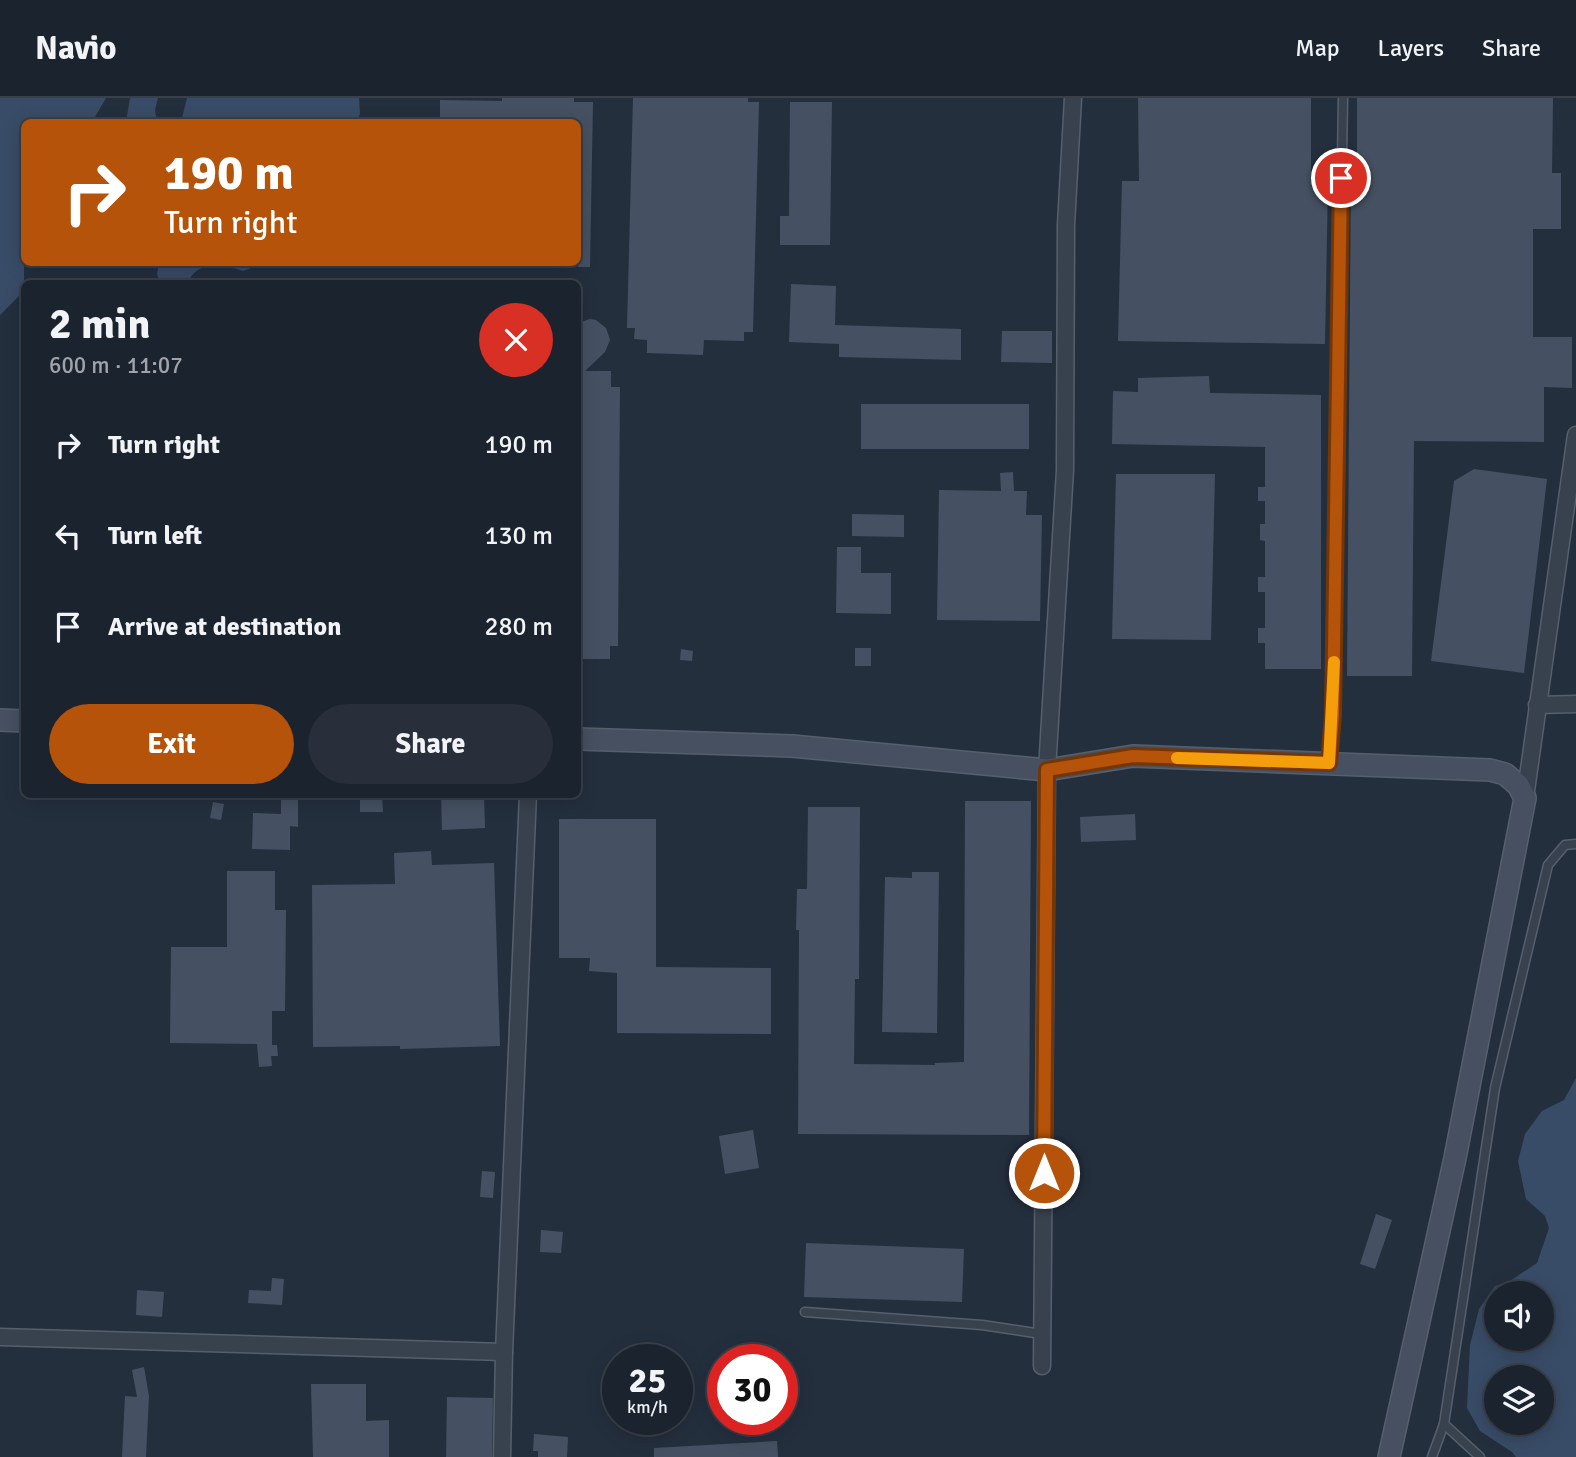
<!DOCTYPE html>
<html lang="en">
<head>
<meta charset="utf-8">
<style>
	:root { --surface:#1b232e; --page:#282f3a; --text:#f1f3f6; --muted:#a0a4aa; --line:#39404a; --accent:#b45309 }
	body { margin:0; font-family:Signika,sans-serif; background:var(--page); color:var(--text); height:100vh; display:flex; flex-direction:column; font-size:26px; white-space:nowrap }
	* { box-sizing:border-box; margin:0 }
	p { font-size:23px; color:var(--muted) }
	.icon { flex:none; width:38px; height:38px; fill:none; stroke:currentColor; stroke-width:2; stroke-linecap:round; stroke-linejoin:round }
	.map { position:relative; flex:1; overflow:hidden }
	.sheet { position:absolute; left:21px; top:182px; width:560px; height:518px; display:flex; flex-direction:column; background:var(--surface); border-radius:10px; box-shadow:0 4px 18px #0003,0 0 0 2px var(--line) }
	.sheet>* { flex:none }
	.top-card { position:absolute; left:21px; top:21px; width:560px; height:147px; border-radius:10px; box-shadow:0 4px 18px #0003,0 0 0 2px var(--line); background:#b45309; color:#fff; overflow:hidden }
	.controls { position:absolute; left:1484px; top:1183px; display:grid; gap:14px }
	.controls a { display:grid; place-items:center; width:70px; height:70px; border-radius:50%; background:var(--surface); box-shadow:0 4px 18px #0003,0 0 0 2px var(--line); font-size:35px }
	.speed { position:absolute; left:602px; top:1246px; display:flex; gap:14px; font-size:35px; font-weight:700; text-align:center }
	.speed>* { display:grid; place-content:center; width:91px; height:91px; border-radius:50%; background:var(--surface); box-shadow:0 4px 18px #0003,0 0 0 2px var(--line); line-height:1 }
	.speed small { font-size:18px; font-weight:400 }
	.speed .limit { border:10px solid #d22; background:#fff; color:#111 }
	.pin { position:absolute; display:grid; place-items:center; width:60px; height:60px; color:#fff; margin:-30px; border:4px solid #fff; border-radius:50%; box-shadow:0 2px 7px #0007 }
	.me { position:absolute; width:77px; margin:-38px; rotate:0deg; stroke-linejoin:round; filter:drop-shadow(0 0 5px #0008) }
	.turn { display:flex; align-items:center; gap:24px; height:147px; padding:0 28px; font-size:32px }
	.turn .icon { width:91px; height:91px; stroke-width:2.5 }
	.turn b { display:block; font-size:49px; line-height:60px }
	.round { display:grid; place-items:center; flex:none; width:74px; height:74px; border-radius:37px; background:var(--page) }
	.overview { display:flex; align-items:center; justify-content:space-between; height:119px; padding:0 28px }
	h1 { font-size:42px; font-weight:700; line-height:52px }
	.action { display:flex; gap:14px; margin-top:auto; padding:14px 28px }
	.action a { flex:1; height:80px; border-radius:42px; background:var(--accent); color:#fff; font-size:28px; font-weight:700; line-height:80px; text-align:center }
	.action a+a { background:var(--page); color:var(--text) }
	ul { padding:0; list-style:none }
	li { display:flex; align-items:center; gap:21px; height:91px; padding:0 28px }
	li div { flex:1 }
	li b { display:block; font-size:26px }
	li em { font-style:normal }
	header { display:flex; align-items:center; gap:42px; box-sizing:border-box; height:98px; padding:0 35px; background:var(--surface); border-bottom:2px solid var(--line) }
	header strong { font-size:33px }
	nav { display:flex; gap:38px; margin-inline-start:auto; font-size:24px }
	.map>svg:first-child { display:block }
</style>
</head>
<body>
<header>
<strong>Navio</strong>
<nav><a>Map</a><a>Layers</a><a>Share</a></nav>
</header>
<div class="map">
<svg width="1576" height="1359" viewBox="0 0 1576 1359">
	<rect width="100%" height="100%" fill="#242f3e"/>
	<!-- water -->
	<g fill="#394c67" fill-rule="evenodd">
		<polygon points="0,0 106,0 92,24 24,24 24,193 0,217"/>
		<polygon points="130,0 158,0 155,12 157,24 126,24"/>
		<polygon points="187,0 359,0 360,16 356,24 181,24"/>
		<path d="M159,165V164L265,165L243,173C222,166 198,161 187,186L160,185L157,176Z"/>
		<path d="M1576,980V1359H1516L1512,1354L1480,1333L1467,1310L1470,1247L1479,1211L1495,1188L1507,1185L1537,1165L1549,1130L1545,1118L1526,1101L1518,1063L1525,1036L1542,1013L1564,1002ZM1542,1195V1241H1496V1195ZM1542,1279V1325H1496V1279Z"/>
	</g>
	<!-- building -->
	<g fill="#455162">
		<polygon points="502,0 574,0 574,4 593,4 590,169 578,169 578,24 440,24 440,2 502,3"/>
		<polygon points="633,0 748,0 748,4 759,4 753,234 744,234 744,243 704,242 703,257 647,255 647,242 634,241 635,230 627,230"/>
		<polygon points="1138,0 1311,0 1311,82 1328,82 1325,246 1118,243 1122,83 1139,83"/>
		<polygon points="1357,0 1553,0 1552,75 1561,75 1561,131 1533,131 1533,239 1572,239 1572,290 1544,289 1544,344 1414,343 1412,578 1347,578 1351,73 1357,73"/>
		<polygon points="790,4 832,4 830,147 780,147 780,118 789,118"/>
		<polygon points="791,186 836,188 835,227 961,231 961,262 839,259 839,246 789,244"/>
		<polygon points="590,221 596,222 606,230 610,242 605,254 585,273 611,273 611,289 620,289 618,548 610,548 610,561 578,561 578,225"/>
		<polygon points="1002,233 1052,233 1052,265 1001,264"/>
		<polygon points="1209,278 1210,295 1321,297 1321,571 1265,571 1265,545 1258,545 1258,530 1265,530 1265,494 1258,494 1258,479 1265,479 1265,443 1260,442 1260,426 1265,426 1265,403 1258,403 1258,389 1265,389 1265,349 1112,346 1113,293 1138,294 1138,280"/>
		<rect x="861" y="306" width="168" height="45"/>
		<polygon points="1474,371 1547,381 1524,575 1431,563 1454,383"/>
		<polygon points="1013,374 1014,393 1027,393 1026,417 1042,417 1040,523 937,522 939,392 1001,393 1000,375"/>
		<polygon points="1116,376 1215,376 1211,542 1112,541"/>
		<polygon points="852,416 904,417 904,439 852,438"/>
		<polygon points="837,449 861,449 861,475 891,475 891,516 836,515"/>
		<rect x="855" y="550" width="16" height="18"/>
		<polygon points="681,551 693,553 692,563 680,562"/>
		<polygon points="281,696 298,699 298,729 290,728 290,752 252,751 253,715 281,716"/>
		<polygon points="360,696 382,696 383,714 360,714"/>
		<polygon points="484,696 485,730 442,732 441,697"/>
		<polygon points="965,703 1031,703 1029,1037 798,1036 799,832 796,832 797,791 807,791 808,709 860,709 859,881 855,881 854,966 935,967 935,965 964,964"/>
		<polygon points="213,704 224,706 221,722 210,720"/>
		<polygon points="1135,716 1136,742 1081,744 1080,719"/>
		<polygon points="559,721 656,721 656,869 771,870 771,936 617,935 617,875 589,873 590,860 559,860"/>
		<polygon points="431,753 432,767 494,765 500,948 400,951 400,948 313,949 312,787 395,786 394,755"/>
		<polygon points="227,773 275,773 275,812 286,812 285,913 272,913 272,947 277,947 278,958 271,958 272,968 259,969 257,946 170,945 171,849 227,849"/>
		<polygon points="912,774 939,774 937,935 882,934 885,779 912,780"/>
		<polygon points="753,1032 759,1070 725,1076 719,1038"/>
		<polygon points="482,1073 495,1074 493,1100 480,1099"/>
		<polygon points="1376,1116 1392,1122 1375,1171 1360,1166"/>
		<polygon points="541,1132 563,1134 561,1155 540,1154"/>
		<polygon points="806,1145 964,1151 962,1204 804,1199"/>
		<polygon points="272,1180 284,1181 282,1207 248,1205 249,1192 271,1193"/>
		<polygon points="137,1192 164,1194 162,1219 136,1217"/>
		<polygon points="144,1269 149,1298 146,1359 122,1359 125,1298 137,1299 132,1272"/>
		<polygon points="311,1286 366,1286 366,1323 389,1322 389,1359 313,1359"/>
		<polygon points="447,1299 493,1300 492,1359 446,1359"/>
		<polygon points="534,1336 568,1339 567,1359 538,1359 538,1353 533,1353"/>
		<polygon points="777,1343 778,1359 654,1359 654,1350"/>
	</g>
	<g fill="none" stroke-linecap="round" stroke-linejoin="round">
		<!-- lane casing -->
		<g stroke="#565f6c" stroke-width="11">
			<g id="lane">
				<polyline points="1329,665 1333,617 1343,0"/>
				<polyline points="805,1214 982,1227 1042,1236"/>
				<polyline points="1444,1326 1480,1359"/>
				<polyline points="1432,1359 1444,1326 1495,990 1548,767 1565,747 1576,746"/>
			</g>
		</g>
		<!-- street casing -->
		<g stroke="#565f6c" stroke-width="19">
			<g id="street">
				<polyline points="1537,607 1576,606"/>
				<polyline points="1525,700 1576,337"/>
				<polyline points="0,1239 504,1254"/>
				<polyline points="1042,1268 1047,672 1065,372 1066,127 1073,0"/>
				<polyline points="502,1359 504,1254 528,696"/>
			</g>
		</g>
		<!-- secondary casing -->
		<g stroke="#565f6c" stroke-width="24">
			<g id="secondary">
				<polyline points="0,622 24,623"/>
				<polyline points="578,641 792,648 1047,672 1133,658 1490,672 1505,676 1518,687 1525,700 1455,1060 1389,1359"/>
			</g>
		</g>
		<!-- lane -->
		<use href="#lane" stroke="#38414e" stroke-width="8"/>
		<!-- street -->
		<use href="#street" stroke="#38414e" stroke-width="16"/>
		<!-- secondary -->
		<use href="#secondary" stroke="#465061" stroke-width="21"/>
	</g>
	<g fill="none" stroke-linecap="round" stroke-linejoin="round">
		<!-- route casing -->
		<g stroke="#753606" stroke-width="18">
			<polyline id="route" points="1044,1075 1047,672 1133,658 1329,665 1333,617 1341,80"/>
		</g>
		<!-- route -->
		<use href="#route" stroke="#b45309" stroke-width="12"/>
		<!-- slow -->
		<polyline stroke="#f59e0b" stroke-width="12" points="1177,660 1329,665 1334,564"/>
	</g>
</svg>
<div class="controls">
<a><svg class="icon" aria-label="sound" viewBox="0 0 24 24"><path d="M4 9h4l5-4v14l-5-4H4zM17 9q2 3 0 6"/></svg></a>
<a><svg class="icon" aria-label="layers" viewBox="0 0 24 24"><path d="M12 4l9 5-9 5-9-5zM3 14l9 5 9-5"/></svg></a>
</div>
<div class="speed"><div>25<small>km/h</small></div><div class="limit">30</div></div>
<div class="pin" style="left:1341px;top:80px;background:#d93025"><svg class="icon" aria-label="arrive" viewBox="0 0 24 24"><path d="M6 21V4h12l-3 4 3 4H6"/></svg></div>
<svg class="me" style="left:1044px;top:1075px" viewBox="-20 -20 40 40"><circle r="17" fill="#b45309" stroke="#fff" stroke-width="3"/><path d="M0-11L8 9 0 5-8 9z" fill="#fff"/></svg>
<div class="top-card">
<div class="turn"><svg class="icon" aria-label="right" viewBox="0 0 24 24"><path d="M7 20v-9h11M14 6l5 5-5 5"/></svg><div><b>190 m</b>Turn right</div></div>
</div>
<section class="sheet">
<div class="overview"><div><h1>2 min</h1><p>600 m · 11:07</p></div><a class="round" style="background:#d93025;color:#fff"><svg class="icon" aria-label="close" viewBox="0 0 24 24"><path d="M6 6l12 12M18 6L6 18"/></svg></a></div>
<ul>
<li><svg class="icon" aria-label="right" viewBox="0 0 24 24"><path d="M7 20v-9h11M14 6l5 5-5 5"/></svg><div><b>Turn right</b></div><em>190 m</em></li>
<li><svg class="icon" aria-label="left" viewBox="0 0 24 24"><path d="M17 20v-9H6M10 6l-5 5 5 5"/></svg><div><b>Turn left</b></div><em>130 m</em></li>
<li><svg class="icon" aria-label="arrive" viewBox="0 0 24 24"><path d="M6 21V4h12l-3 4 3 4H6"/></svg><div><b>Arrive at destination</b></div><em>280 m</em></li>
</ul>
<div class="action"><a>Exit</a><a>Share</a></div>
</section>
</div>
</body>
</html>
